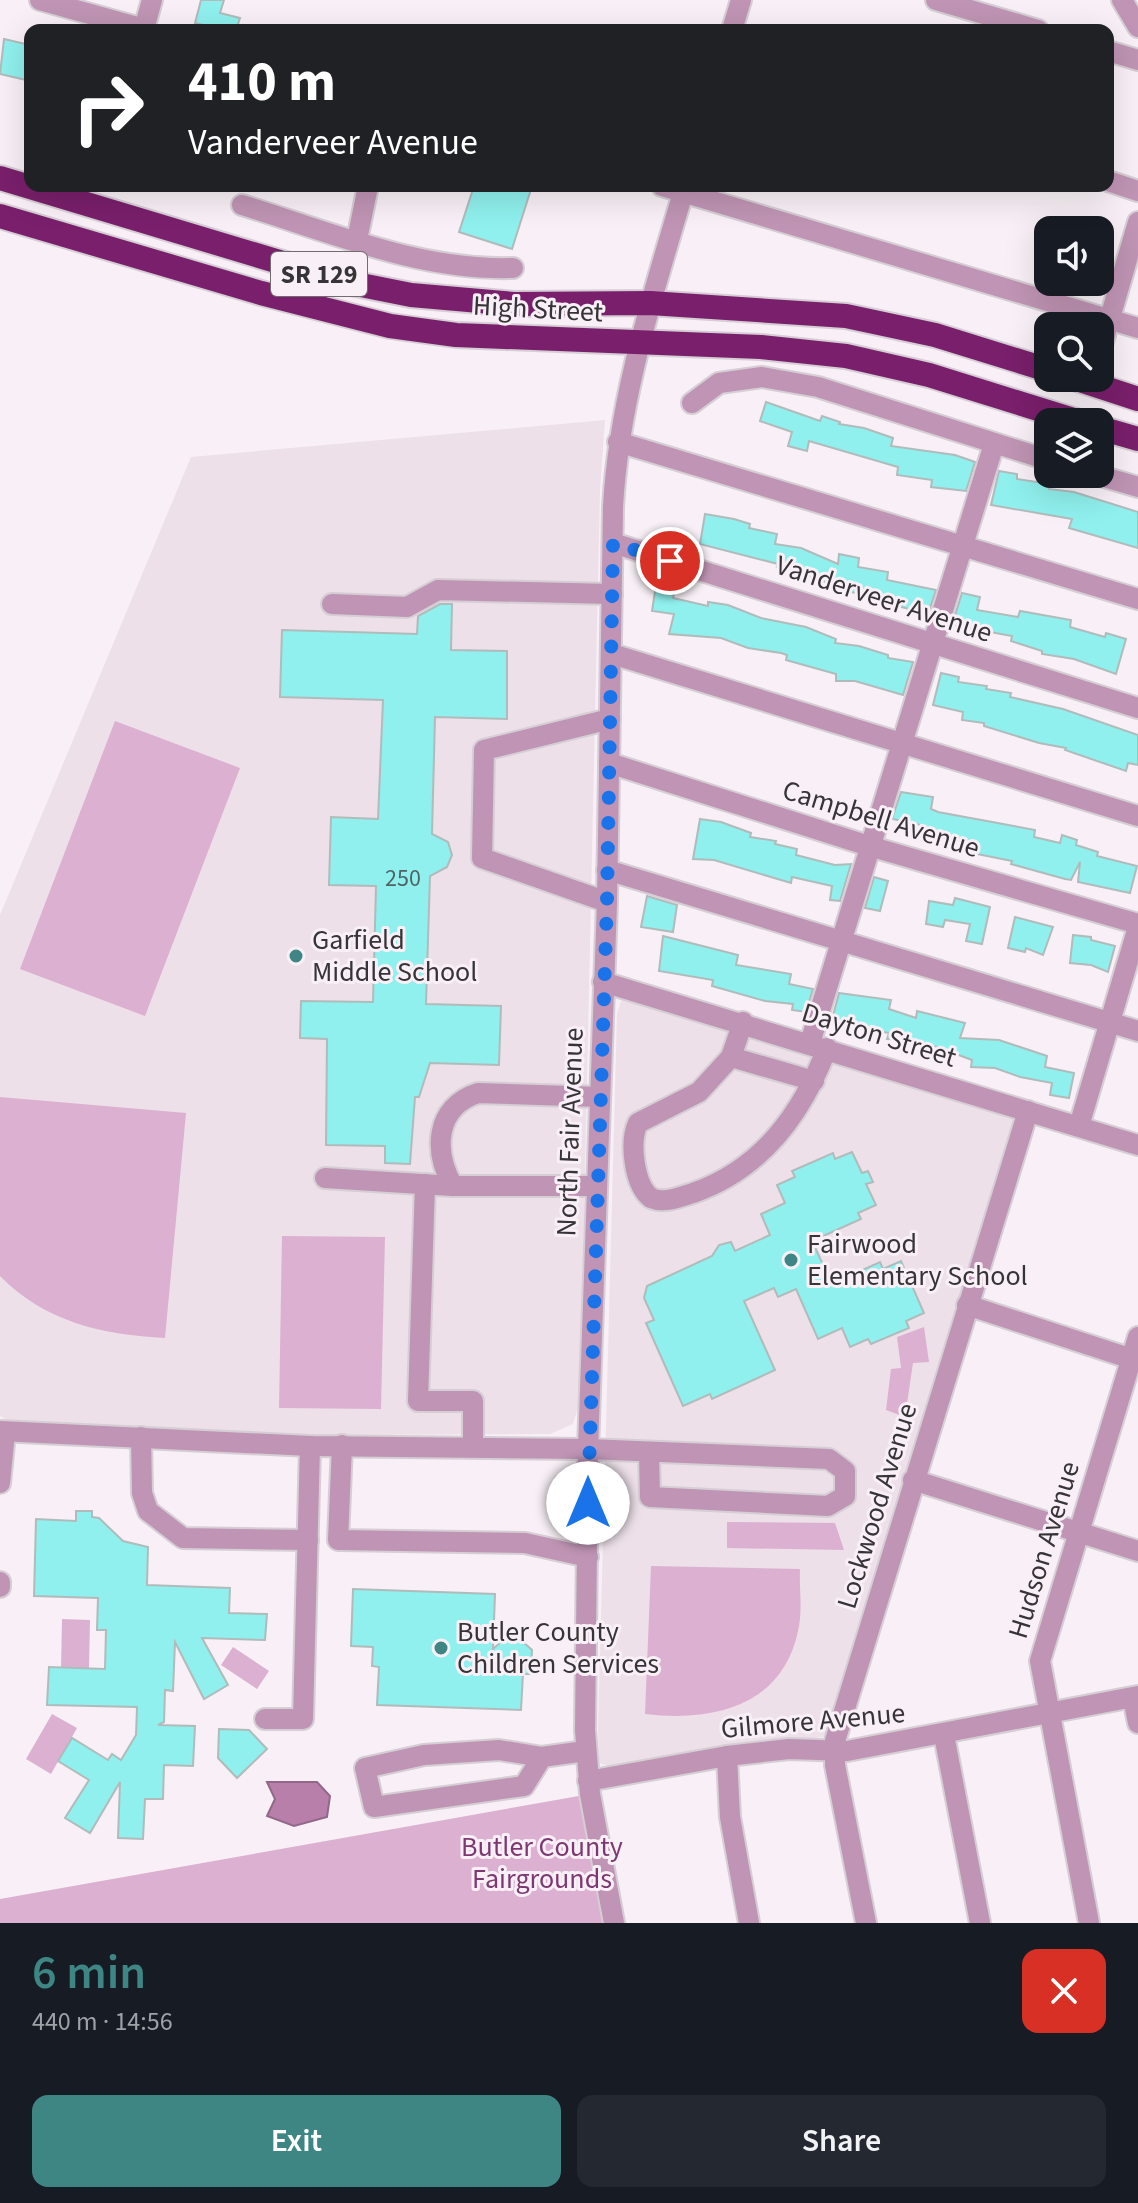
<!DOCTYPE html>
<html lang="en">
<head>
<meta charset="utf-8">
<style>
	:root { --surface:#171b24; --page:#242831; --text:#f1f3f6; --muted:#9ea1a6; --accent:#3e8684 }
	body { margin:0; font-family:"Source Sans 3",sans-serif; background:var(--page); color:var(--text); height:100vh; display:flex; flex-direction:column; font-size:30px; white-space:nowrap }
	* { box-sizing:border-box; margin:0 }
	p { font-size:26px; color:var(--muted) }
	.icon { flex:none; width:44px; height:44px; fill:none; stroke:currentColor; stroke-width:2; stroke-linecap:round; stroke-linejoin:round }
	.map { position:relative; height:1923px; overflow:hidden }
	.panel { display:flex; flex-direction:column; background:var(--surface); flex:1 }
	.panel>* { flex:none }
	.banner { position:absolute; left:24px; top:24px; width:1090px; height:168px; border-radius:16px; box-shadow:0 8px 32px #0002; background:#202124; color:#fff; overflow:hidden }
	.fabs { position:absolute; left:1034px; top:216px; display:grid; gap:16px }
	.fabs a { display:grid; place-items:center; width:80px; height:80px; border-radius:16px; background:var(--surface); box-shadow:0 8px 32px #0002; font-size:40px }
	.pin { position:absolute; display:grid; place-items:center; width:68px; height:68px; color:#fff; margin:-34px; border:4px solid #fff; border-radius:50%; box-shadow:0 2px 8px #0007 }
	.me { position:absolute; width:88px; margin:-44px; rotate:0deg; stroke-linejoin:round; filter:drop-shadow(0 0 6px #0008) }
	.turn { display:flex; align-items:center; gap:28px; height:168px; padding:0 32px; font-size:36px }
	.turn .icon { width:104px; height:104px; stroke-width:2.5 }
	.turn b { display:block; font-size:56px; line-height:68px }
	.round { display:grid; place-items:center; flex:none; width:84px; height:84px; border-radius:16px; background:var(--page) }
	.head { display:flex; align-items:center; justify-content:space-between; height:136px; padding:0 32px }
	h1 { font-size:48px; font-weight:600; line-height:60px; color:var(--accent) }
	.primary-button { display:flex; gap:16px; margin-top:auto; padding:16px 32px }
	.primary-button a { flex:1; height:92px; border-radius:16px; background:var(--accent); color:#fff; font-size:32px; font-weight:600; line-height:92px; text-align:center }
	.primary-button a+a { background:var(--page); color:var(--text) }
	.map>svg:first-child { display:block }
</style>
</head>
<body>
<div class="map">
<svg width="1138" height="1923" viewBox="0 0 1138 1923">
	<rect width="100%" height="100%" fill="#f8f0f6"/>
	<!-- built -->
	<g fill="#ede0e9">
		<polygon points="605,420 600,489 580,1401 573,1424 550,1434 302,1435 21,1428 0,1416 0,915 191,457"/>
		<polygon points="627,996 1011,1114 1015,1118 828,1736 614,1768 599,1763 598,1729 617,1014 621,1001"/>
	</g>
	<!-- green -->
	<g fill="#dcb0d1">
		<polygon points="115,721 240,768 145,1016 20,969"/>
		<path d="M0,1097L186,1113L165,1338C103,1335 45,1322 0,1276Z"/>
		<polygon points="282,1236 385,1237 381,1409 279,1408"/>
		<polygon points="924,1327 929,1362 913,1363 905,1417 886,1410 891,1369 901,1368 897,1337"/>
		<polygon points="727,1522 835,1523 844,1550 727,1548"/>
		<path d="M651,1566L800,1569C799,1590 803,1610 798,1631C782,1707 712,1722 645,1714Z"/>
		<polygon points="62,1619 90,1620 89,1668 61,1668"/>
		<polygon points="233,1647 269,1671 257,1689 221,1665"/>
		<polygon points="52,1714 77,1728 51,1774 26,1759"/>
		<polygon points="590,1794 614,1923 0,1923 0,1899"/>
	</g>
	<!-- water -->
	<polygon fill="#b87fab" stroke="#916888" stroke-width="2" points="267,1782 317,1782 330,1796 327,1817 294,1826 267,1816 275,1799"/>
	<!-- building -->
	<g fill="#8ff0ed" stroke="#b1bbbb" stroke-width="2">
		<polygon points="201,0 224,0 220,13 240,18 236,30 201,30 203,25 195,23"/>
		<polygon points="4,39 30,45 26,80 0,74"/>
		<polygon points="474,186 532,186 512,249 459,232"/>
		<polygon points="766,402 820,421 822,416 840,422 839,424 864,428 893,438 891,446 955,455 975,462 966,491 931,487 932,480 897,475 898,467 809,441 807,451 788,446 792,432 760,421"/>
		<polygon points="999,471 1017,474 1017,479 1050,484 1049,489 1074,492 1138,512 1138,548 1069,528 1072,519 991,505"/>
		<polygon points="705,514 734,519 750,524 749,528 777,534 775,544 801,548 838,564 839,554 859,558 858,567 888,572 887,580 936,590 928,614 890,604 891,599 833,589 834,585 805,575 807,571 777,567 778,564 700,544"/>
		<polygon points="656,585 675,588 673,598 708,606 708,602 728,605 761,618 806,627 836,639 835,643 859,646 888,655 888,658 913,662 903,695 855,681 836,681 836,674 786,660 787,655 781,653 748,648 721,638 669,634 674,614 652,611"/>
		<polygon points="962,593 980,597 977,610 1018,617 1020,611 1071,620 1070,627 1105,637 1106,633 1126,639 1116,674 1074,659 1042,654 1042,651 1011,641 1012,636 952,625"/>
		<polygon points="440,604 452,604 451,650 507,651 507,719 435,717 432,834 448,842 452,855 447,867 430,876 426,1004 501,1006 499,1065 430,1063 419,1097 415,1097 410,1164 385,1163 385,1146 326,1145 327,1039 300,1038 301,1001 373,1002 376,886 329,885 331,817 378,819 383,700 280,697 282,630 417,634 418,616"/>
		<polygon points="941,673 959,677 958,682 987,686 986,689 1011,693 1010,697 1063,709 1138,735 1138,765 1128,763 1126,771 1065,750 1066,748 1039,743 984,726 984,723 962,720 963,712 933,705"/>
		<polygon points="901,792 933,797 931,809 938,812 1035,830 1034,837 1060,843 1062,835 1077,840 1076,845 1098,852 1097,856 1137,866 1130,893 1078,882 1080,862 1071,880 1065,879 1011,864 1012,861 967,852 970,843 923,834 924,828 916,823 892,819"/>
		<polygon points="700,819 721,822 751,833 750,837 776,841 775,844 797,849 796,855 835,865 851,864 840,901 830,900 832,886 792,877 791,883 714,860 693,859"/>
		<polygon points="874,877 888,881 880,911 865,908"/>
		<polygon points="647,896 677,905 673,932 641,927"/>
		<polygon points="955,898 990,907 982,944 966,941 970,924 945,920 943,927 926,924 929,901 953,905"/>
		<polygon points="1015,917 1053,927 1043,955 1026,948 1025,952 1008,948"/>
		<polygon points="1073,935 1091,937 1091,940 1115,946 1108,972 1091,965 1070,963"/>
		<polygon points="663,936 738,955 736,965 791,974 789,984 813,989 806,1012 792,1010 793,1004 765,1001 712,986 713,980 659,971"/>
		<polygon points="839,993 891,1000 889,1009 916,1018 917,1011 965,1023 960,1038 999,1040 1047,1056 1045,1067 1074,1073 1069,1098 1050,1095 1052,1083 1020,1077 995,1068 971,1067 972,1060 937,1047 887,1039 889,1033 831,1023"/>
		<polygon points="852,1152 862,1173 868,1171 873,1182 866,1184 876,1205 858,1213 861,1219 812,1241 832,1284 880,1262 883,1269 901,1261 924,1313 906,1321 909,1328 871,1344 868,1339 850,1347 842,1328 818,1339 796,1289 778,1297 774,1288 744,1301 775,1370 712,1399 710,1394 683,1406 646,1323 654,1320 644,1298 647,1286 712,1256 719,1245 731,1242 735,1251 770,1235 761,1214 785,1203 777,1185 795,1177 792,1171 833,1153 835,1159"/>
		<polygon points="76,1511 92,1511 92,1517 99,1518 123,1541 148,1547 147,1585 230,1588 229,1613 267,1614 265,1640 202,1638 228,1685 204,1699 175,1642 173,1691 165,1690 164,1722 158,1725 195,1726 193,1766 164,1765 163,1799 145,1799 143,1839 118,1838 120,1782 90,1833 65,1818 89,1780 58,1761 72,1738 108,1760 112,1754 121,1760 136,1735 137,1707 47,1705 49,1667 105,1669 106,1630 97,1630 98,1598 34,1596 36,1519 76,1521"/>
		<polygon points="353,1589 495,1594 493,1649 512,1632 532,1650 531,1674 523,1674 521,1710 377,1705 379,1667 372,1666 373,1647 351,1646"/>
		<polygon points="219,1729 249,1730 267,1749 237,1778 218,1758"/>
	</g>
	<g fill="none" stroke-linecap="round" stroke-linejoin="round">
		<!-- minor casing -->
		<g stroke="#d5ced4" stroke-width="24">
			<g id="minor">
				<polyline points="40,0 144,29 152,0"/>
				<polyline points="936,0 1038,30"/>
				<polyline points="1122,0 1138,27"/>
				<polyline points="732,30 741,0"/>
				<polyline points="1108,51 1138,60"/>
				<polyline points="1108,181 1138,191"/>
				<polyline points="662,186 1138,328"/>
				<path d="M242,205C330,232 420,271 513,268"/>
				<polyline points="357,240 368,186"/>
				<polyline points="1100,352 1138,222"/>
				<polyline points="692,403 719,383 762,377 818,387 1048,460"/>
				<polyline points="618,442 1138,599"/>
				<polyline points="1094,474 1138,487"/>
				<polyline points="613,543 1138,708"/>
				<polyline points="332,604 407,607 438,590 612,594"/>
				<polyline points="612,654 1138,816"/>
				<polyline points="609,763 869,846 1138,924"/>
				<polyline points="607,870 1138,1031"/>
				<polyline points="607,902 482,858 484,750 610,719"/>
				<polyline points="603,982 1138,1145"/>
				<path d="M743,1022L731,1057L699,1092L638,1123C629,1142 634,1185 651,1198C665,1204 679,1197 693,1193C762,1169 802,1114 827,1048"/>
				<polyline points="810,1043 994,444"/>
				<polyline points="731,1057 814,1081"/>
				<polyline points="1079,1126 1138,927"/>
				<polyline points="325,1178 453,1186 596,1186"/>
				<polyline points="425,1184 418,1401 473,1401 473,1447"/>
				<path d="M453,1186C433,1151 435,1107 478,1093L599,1097"/>
				<polyline points="967,1305 1138,1361"/>
				<polyline points="0,1431 310,1446 588,1449 829,1459 845,1471 845,1496 828,1506 650,1497 649,1453"/>
				<polyline points="141,1437 142,1493 148,1511 183,1538 308,1540"/>
				<polyline points="342,1445 338,1540 525,1543 588,1557"/>
				<polyline points="913,1480 1138,1551"/>
				<polyline points="0,1483 5,1433"/>
				<polyline points="0,1582 0,1587"/>
				<polyline points="1133,1698 1138,1723"/>
				<polyline points="265,1719 303,1719 310,1446"/>
				<polyline points="944,1735 980,1923"/>
				<polyline points="727,1756 730,1817 749,1923"/>
				<polyline points="542,1757 524,1786 374,1807 365,1768 424,1755 499,1750 542,1757 585,1751"/>
				<polyline points="588,1781 727,1756 789,1749 847,1751 1138,1696"/>
				<path d="M614,1923L590,1794L585,1730L588,1449L607,902L613,507C619,396 654,292 685,186"/>
				<polyline points="866,1923 835,1765 835,1741 1028,1111"/>
				<polyline points="1089,1923 1040,1661 1138,1337"/>
			</g>
		</g>
		<!-- highway casing -->
		<g stroke="#d5ced4" stroke-width="28">
			<g id="highway">
				<polyline points="0,178 346,282 411,295 514,304 650,303 846,316 935,335 1048,370"/>
				<polyline points="0,216 261,293 390,326 456,335 761,347 846,356 929,375 1080,422"/>
				<polyline points="1074,378 1138,399"/>
				<polyline points="1100,428 1138,439"/>
			</g>
		</g>
		<!-- minor -->
		<use href="#minor" stroke="#bf94b4" stroke-width="20"/>
		<!-- highway -->
		<use href="#highway" stroke="#791f6b" stroke-width="24"/>
	</g>
	<g fill="none" stroke-linecap="round" stroke-linejoin="round">
		<!-- route -->
		<polyline stroke="#1a73e8" stroke-width="14" stroke-dasharray="0 25.2" points="588,1503 607,902 613,543 670,561"/>
	</g>
	<!-- markers -->
	<g fill="#3e8684" stroke="#f8f0f6" stroke-width="3">
		<circle cx="296" cy="956" r="8"/>
		<circle cx="791" cy="1260" r="8"/>
		<circle cx="441" cy="1648" r="8"/>
	</g>
	<g text-anchor="middle" dominant-baseline="central" stroke-width="6" stroke-linejoin="round" paint-order="stroke">
		<!-- number labels -->
		<g font-size="24" fill="#4d6364">
			<text x="403" y="878">250</text>
		</g>
		<!-- shield labels -->
		<rect fill="#f8f0f6" stroke="#716c70" stroke-width="2" x="271" y="252" width="96" height="44" rx="6"/>
		<g font-size="26" font-weight="bold" fill="#373437">
			<text x="319" y="274">SR 129</text>
		</g>
		<!-- street labels -->
		<g font-size="28" fill="#373437" stroke="#f8f0f6">
			<text transform="translate(538 309) rotate(3)">High Street</text>
			<text transform="translate(884 599) rotate(18)">Vanderveer Avenue</text>
			<text transform="translate(881 819) rotate(17)">Campbell Avenue</text>
			<text transform="translate(879 1035) rotate(17)">Dayton Street</text>
			<text transform="translate(570 1132) rotate(-88)">North Fair Avenue</text>
			<text transform="translate(877 1506) rotate(-73)">Lockwood Avenue</text>
			<text transform="translate(1044 1550) rotate(-73)">Hudson Avenue</text>
			<text transform="translate(813 1721) rotate(-5)">Gilmore Avenue</text>
		</g>
		<!-- poi labels -->
		<g font-size="28" fill="#373437" stroke="#f8f0f6" text-anchor="start">
			<text x="312" y="940">Garfield<tspan x="312" dy="32">Middle School</tspan></text>
			<text x="807" y="1244">Fairwood<tspan x="807" dy="32">Elementary School</tspan></text>
			<text x="457" y="1632">Butler County<tspan x="457" dy="32">Children Services</tspan></text>
		</g>
		<!-- park labels -->
		<g font-size="28" fill="#7e3871" stroke="#f8f0f6">
			<text x="542" y="1847">Butler County<tspan x="542" dy="32">Fairgrounds</tspan></text>
		</g>
	</g>
</svg>
<div class="fabs">
<a><svg class="icon" aria-label="sound" viewBox="0 0 24 24"><path d="M4 9h4l5-4v14l-5-4H4zM17 9q2 3 0 6"/></svg></a>
<a><svg class="icon" aria-label="search" viewBox="0 0 24 24"><circle cx="10" cy="10" r="6"/><path d="M15 15l6 6"/></svg></a>
<a><svg class="icon" aria-label="layers" viewBox="0 0 24 24"><path d="M12 4l9 5-9 5-9-5zM3 14l9 5 9-5"/></svg></a>
</div>
<div class="pin" style="left:670px;top:561px;background:#d93025"><svg class="icon" aria-label="arrive" viewBox="0 0 24 24"><path d="M6 21V4h12l-3 4 3 4H6"/></svg></div>
<svg class="me" style="left:588px;top:1503px" viewBox="-20 -20 40 40"><circle r="19" fill="#fff"/><path d="M0-13L10 11 0 6-10 11z" fill="#1a73e8"/></svg>
<div class="banner">
<div class="turn"><svg class="icon" aria-label="right" viewBox="0 0 24 24"><path d="M7 20v-9h11M14 6l5 5-5 5"/></svg><div><b>410 m</b>Vanderveer Avenue</div></div>
</div>
</div>
<section class="panel">
<div class="head"><div><h1>6 min</h1><p>440 m · 14:56</p></div><a class="round" style="background:#d93025;color:#fff"><svg class="icon" aria-label="close" viewBox="0 0 24 24"><path d="M6 6l12 12M18 6L6 18"/></svg></a></div>
<div class="primary-button"><a>Exit</a><a>Share</a></div>
</section>
</body>
</html>
